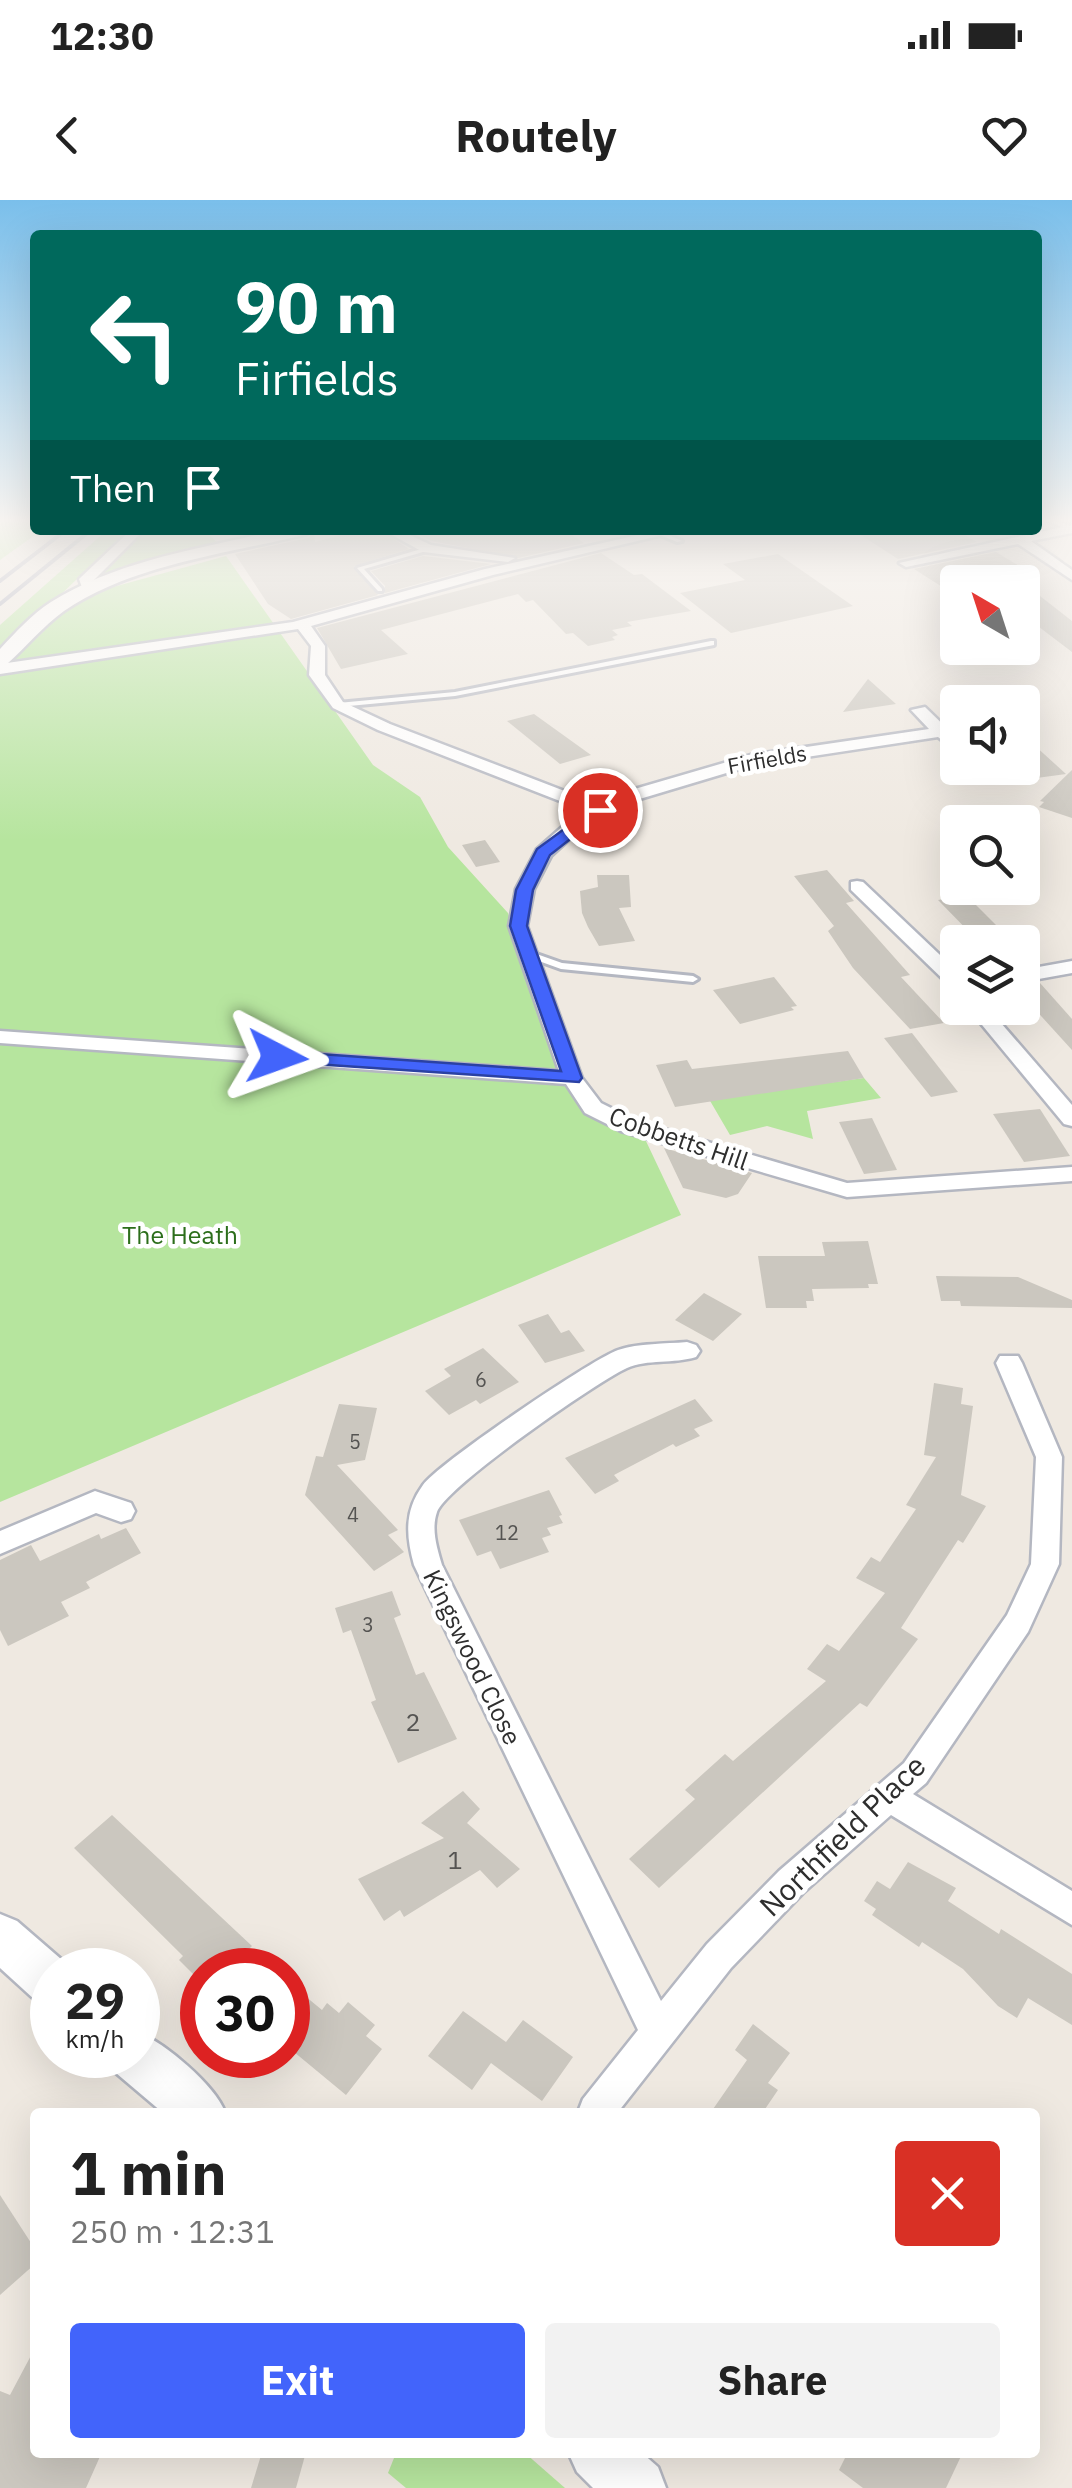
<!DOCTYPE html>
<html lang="en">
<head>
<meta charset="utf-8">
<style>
	:root { --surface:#fff; --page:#f2f2f2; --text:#222; --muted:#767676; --accent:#4264fb }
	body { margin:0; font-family:"IBM Plex Sans",sans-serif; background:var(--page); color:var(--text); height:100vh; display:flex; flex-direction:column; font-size:38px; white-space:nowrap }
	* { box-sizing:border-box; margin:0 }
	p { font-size:32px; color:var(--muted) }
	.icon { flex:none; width:55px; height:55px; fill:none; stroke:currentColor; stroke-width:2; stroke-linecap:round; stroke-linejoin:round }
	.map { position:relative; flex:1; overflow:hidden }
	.details { position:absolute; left:30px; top:1908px; width:1010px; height:350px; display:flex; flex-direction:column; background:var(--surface); border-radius:10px; box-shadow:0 10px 40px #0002 }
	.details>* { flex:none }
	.banner { position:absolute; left:30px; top:30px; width:1012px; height:305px; border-radius:10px; box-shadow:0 10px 40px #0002; background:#00695c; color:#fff; overflow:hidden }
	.needle { width:65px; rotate:321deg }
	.fabs { position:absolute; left:940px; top:365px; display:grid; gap:20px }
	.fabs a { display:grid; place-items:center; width:100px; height:100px; border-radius:10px; background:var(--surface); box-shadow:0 10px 40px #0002; font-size:50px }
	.speed { position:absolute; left:30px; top:1748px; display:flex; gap:20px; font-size:50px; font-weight:700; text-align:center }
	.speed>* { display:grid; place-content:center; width:130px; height:130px; border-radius:50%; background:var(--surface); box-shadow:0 10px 40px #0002; line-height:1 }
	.speed small { font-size:25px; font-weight:400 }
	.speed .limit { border:15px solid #d22; background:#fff; color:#111 }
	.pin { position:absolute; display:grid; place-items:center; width:85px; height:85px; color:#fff; margin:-42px; border:5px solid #fff; border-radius:50%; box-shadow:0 2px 10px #0007 }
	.me { position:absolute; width:110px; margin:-55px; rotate:94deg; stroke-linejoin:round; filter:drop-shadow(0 0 8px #0008) }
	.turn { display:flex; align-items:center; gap:35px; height:210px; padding:0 40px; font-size:45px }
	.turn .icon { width:130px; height:130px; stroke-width:2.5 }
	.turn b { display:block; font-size:70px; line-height:85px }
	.then { display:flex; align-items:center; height:95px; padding:0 40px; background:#0003; gap:20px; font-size:38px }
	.round { display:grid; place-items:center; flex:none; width:105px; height:105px; border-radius:10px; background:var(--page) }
	.headline { display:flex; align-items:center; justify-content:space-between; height:170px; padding:0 40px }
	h1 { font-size:60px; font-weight:800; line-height:75px }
	.action { display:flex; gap:20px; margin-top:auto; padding:20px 40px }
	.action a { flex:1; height:115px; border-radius:10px; background:var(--accent); color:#fff; font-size:40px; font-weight:800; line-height:115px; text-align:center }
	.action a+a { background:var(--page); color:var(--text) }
	.status { display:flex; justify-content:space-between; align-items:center; height:70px; padding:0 50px; background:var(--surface); direction:ltr }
	.status svg { height:28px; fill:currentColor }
	header { display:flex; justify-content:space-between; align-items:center; height:130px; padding:0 40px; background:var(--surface); font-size:45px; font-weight:800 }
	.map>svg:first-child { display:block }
</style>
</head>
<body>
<div class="status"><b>12:30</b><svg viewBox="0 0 49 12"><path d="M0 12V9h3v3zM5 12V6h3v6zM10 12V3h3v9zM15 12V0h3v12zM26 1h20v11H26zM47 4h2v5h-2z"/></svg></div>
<header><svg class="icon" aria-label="back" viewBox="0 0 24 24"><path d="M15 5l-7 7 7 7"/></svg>Routely<svg class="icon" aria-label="heart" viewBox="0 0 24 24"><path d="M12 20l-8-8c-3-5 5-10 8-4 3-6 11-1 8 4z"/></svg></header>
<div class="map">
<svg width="1072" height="2288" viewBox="0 0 1072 2288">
	<rect width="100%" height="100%" fill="#efe9e1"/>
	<!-- green -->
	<g fill="#b6e59e">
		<polygon points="0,320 35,320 35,330 42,330 0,360"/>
		<polygon points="107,330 134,330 102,355 0,453 0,425"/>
		<polygon points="146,330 204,330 222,347 88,382"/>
		<polygon points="226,356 373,565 420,597 448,647 508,713 558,869 0,830 0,473 68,408 95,392"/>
		<polygon points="0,842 571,881 589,910 645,939 681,1015 0,1302"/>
		<polygon points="864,878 881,898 807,911 813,939 767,926 730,935 709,899"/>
		<polygon points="396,2253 525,2253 565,2288 406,2288 388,2273"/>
	</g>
	<!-- building -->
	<g fill="#cbc7bf">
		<polygon points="314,330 315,342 359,330 380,330 409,349 354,366 378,395 291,419 268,404 235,354 308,338"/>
		<polygon points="408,330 542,330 553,335 566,331 584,343 518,358 432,341"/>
		<polygon points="853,330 956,330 977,342 898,359"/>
		<polygon points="996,352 1026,370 1013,375 1072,421 1072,452 1022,414 1022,382 958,382 958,397 914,369"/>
		<polygon points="601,353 634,375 642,374 691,411 627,422 632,426 612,430 618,435 612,437 615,440 588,446 573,433 566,434 533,400 526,402 518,394 381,430 408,454 341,469 317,428"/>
		<polygon points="778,354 853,406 731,433 680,393 745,380 723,364"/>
		<polygon points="423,356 491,364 385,393 385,386 371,371"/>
		<polygon points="868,479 896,504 843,512"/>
		<polygon points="534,514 591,555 560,564 507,521"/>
		<polygon points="1022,534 1066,574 1022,580"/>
		<polygon points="1072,570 1072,618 1039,607 1044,602 1040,601"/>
		<polygon points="485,640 500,662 476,667 462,645"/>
		<polygon points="827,670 854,701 846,703 910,775 901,777 944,823 910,829 853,768 828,731 834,726 794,676"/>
		<polygon points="597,675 629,675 631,707 619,708 635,741 599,746 588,727 582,713 580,691 598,687"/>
		<polygon points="966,695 1013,742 979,742 938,700"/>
		<polygon points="774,777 797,806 791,807 794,810 740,824 713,790"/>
		<polygon points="1040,783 1072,819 1072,850 1022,795 1022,786"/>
		<polygon points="912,833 958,892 931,897 884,838"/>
		<polygon points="848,851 864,878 675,907 656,865 687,860 692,869"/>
		<polygon points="1040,909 1070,956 1024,962 993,914"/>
		<polygon points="872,918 897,970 864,974 839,922"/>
		<polygon points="664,948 706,960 752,973 738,994 726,998 683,988"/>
		<polygon points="868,1041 878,1084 868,1084 869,1088 812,1089 814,1101 806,1101 807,1108 766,1108 758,1056 825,1056 822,1042"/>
		<polygon points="936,1076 1018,1077 1072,1100 1072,1108 961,1106 960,1101 941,1101"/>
		<polygon points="704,1093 742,1114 713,1141 675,1120"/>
		<polygon points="548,1114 561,1133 569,1130 585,1151 545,1163 518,1125"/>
		<polygon points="483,1148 519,1182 480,1204 476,1200 449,1215 425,1191 451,1176 444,1169"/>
		<polygon points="934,1183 963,1188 961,1204 973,1206 961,1295 986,1306 963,1343 958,1340 901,1428 918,1439 867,1507 860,1503 659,1688 629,1659 695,1599 685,1590 725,1554 733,1561 826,1481 807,1469 827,1444 839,1451 885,1393 856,1378 871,1357 880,1362 916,1309 906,1305 936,1257 924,1255"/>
		<polygon points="695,1199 713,1221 694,1229 700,1236 676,1247 673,1244 614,1275 619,1281 595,1294 565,1258"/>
		<polygon points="339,1204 377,1208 365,1260 337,1265 398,1330 388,1335 404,1352 374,1371 305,1295 316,1256 323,1257"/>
		<polygon points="549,1290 562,1315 559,1316 563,1323 547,1328 551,1335 542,1338 549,1352 500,1369 491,1351 477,1356 459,1320"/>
		<polygon points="126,1328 141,1353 86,1382 90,1388 61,1402 69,1416 8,1446 0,1430 0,1360 31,1345 40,1361 99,1334 101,1339"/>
		<polygon points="392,1391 401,1415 394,1418 416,1475 424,1472 457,1539 398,1563 371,1502 376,1500 351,1430 343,1433 335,1408"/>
		<polygon points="463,1591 480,1609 467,1623 520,1669 497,1688 480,1670 404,1717 400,1710 384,1721 358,1679 444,1638 421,1623"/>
		<polygon points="112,1615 252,1746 248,1750 272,1770 202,1770 198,1779 179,1760 183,1756 74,1648"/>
		<polygon points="908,1662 956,1688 948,1701 999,1734 1001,1729 1072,1774 1072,1825 1028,1798 1017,1818 998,1806 963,1769 922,1742 919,1747 872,1715 876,1709 864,1701 877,1681 890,1689"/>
		<polygon points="288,1782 322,1810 327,1803 339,1813 348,1802 375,1825 366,1836 382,1849 346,1895 288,1847"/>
		<polygon points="463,1811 506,1842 523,1820 573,1857 542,1901 491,1863 472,1890 428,1856"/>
		<polygon points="753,1824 790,1853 768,1883 778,1890 763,1912 711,1912 747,1860 735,1850"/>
		<polygon points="0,1995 35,2049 35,2064 0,2095"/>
		<polygon points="35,2148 35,2252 102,2252 86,2288 0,2288 0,2191 10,2195"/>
		<polygon points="262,2252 306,2252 296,2288 251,2288"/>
		<polygon points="848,2252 963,2252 946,2288 863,2288 839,2270"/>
	</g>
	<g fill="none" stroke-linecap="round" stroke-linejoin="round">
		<!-- service casing -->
		<g stroke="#b4b7c1" stroke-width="6">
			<g id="service">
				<polygon points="1046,320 1055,320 1072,327 1072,331"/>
				<polygon points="660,333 664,333 682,341 677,342 660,335"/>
				<polygon points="428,347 431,349 430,350 364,369 382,389 382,391 378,391 357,368"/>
				<polygon points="711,441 714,441 714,445 455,496 338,507 334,505 338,503 455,492"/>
				<polygon points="528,751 562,763 693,776 698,779 693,782 561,769 525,756 523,754"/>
			</g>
		</g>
		<!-- minor casing -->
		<g stroke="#b4b7c1" stroke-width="5">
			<g id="minor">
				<polygon points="1072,325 1072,333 1031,341 1072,370 1072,380 1018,344 906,367 899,363"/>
				<polygon points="131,330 144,330 91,383 94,393 84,393 79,379"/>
				<polygon points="383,330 399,330 431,345 515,358 508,362 423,352"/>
				<polygon points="661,330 684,330 493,375 311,426 325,446 325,475 343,502 390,524 601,605 621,593 751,555 929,529 911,510 925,507 958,539 958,553 938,537 753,565 633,601 575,634 551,656 534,689 527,726 582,878 601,903 637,921 847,983 1072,967 1072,981 847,997 621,931 585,913 566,884 0,843 0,831 559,871 509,726 516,689 537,649 563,626 588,612 378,530 333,508 309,475 311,446 298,429 0,474 0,464 293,422 485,369"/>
				<polygon points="857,681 863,682 958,772 958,789 951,787 851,690 851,682"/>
				<polygon points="1072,761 1072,773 1022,782 1022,770"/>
				<polygon points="968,808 988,808 1072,905 1072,926 1064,924"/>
				<path d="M687,1142L696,1145L700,1151L696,1157C674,1164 647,1159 627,1168C598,1181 445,1287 437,1312C431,1329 437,1348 442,1365L661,1801L707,1744L779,1671L904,1563L1007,1415L1031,1364L1036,1257L996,1163L1000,1156H1018L1022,1163L1062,1257L1059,1364L1028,1432L926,1583L913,1594L1072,1691V1725L891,1615L803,1693L731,1768L618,1912H578L583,1899L638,1830L414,1365C406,1336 404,1311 423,1285C439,1263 592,1159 618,1150C639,1143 665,1144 687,1142Z"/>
				<polygon points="95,1291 131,1303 135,1311 131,1319 121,1322 96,1313 0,1354 0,1331"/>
			</g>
		</g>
		<!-- secondary casing -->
		<g stroke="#b4b7c1" stroke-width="5">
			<g id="secondary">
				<path d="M279,330H310L307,334C228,354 133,364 64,411C43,426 26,447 7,464L0,466V449C16,432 32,414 51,402C118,360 203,348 279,330Z"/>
				<polygon points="0,1714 17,1721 69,1766 71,1770 52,1770 52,1807 35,1800 0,1768"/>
				<path d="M138,1832C165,1843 215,1885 225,1912H162L116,1873L109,1855H138Z"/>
				<polygon points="568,2252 641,2252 658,2267 666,2288 593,2288 577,2272"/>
			</g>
		</g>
		<!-- service -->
		<use href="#service" fill="#fff" fill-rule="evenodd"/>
		<!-- minor -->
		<use href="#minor" fill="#fff" fill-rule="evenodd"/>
		<!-- secondary -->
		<use href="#secondary" fill="#fff" fill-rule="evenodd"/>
		<!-- rail -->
		<g stroke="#a3a6b8" stroke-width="4">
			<polyline points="0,381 66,330"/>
			<polyline points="0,404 91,330"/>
		</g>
	</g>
	<!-- sky -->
	<linearGradient id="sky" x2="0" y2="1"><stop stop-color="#7abfeb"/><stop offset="0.5" stop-color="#f8f5f2"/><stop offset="1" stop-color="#f8f5f2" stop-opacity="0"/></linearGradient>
	<rect width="1072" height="641" fill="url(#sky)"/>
	<!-- route -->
	<polygon fill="#4264fb" stroke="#2b41a3" stroke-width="2.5" points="594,607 607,610 550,655 533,690 527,726 582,878 579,882 270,861 267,857 277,851 561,871 510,726 516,690 537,649"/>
	<g text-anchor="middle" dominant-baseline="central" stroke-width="9" stroke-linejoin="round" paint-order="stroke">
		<!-- number labels -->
		<g font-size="20" fill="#555452">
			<text x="481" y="1179">6</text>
			<text x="355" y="1241">5</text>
			<text x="353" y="1314">4</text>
			<text x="507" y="1332">12</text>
			<text x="368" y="1424">3</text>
		</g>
		<!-- far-street labels -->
		<g font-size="22" fill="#2e2e2e" stroke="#fff">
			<text transform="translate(767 559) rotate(-10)">Firfields</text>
		</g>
		<!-- street labels -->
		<g font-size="25" fill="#2e2e2e" stroke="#fff">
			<text transform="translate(679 938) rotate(19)">Cobbetts Hill</text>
			<text transform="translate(473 1457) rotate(64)">Kingswood Close</text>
		</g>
		<!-- park labels -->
		<g font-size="25" fill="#2c6e1b" stroke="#fff">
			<text x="180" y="1034">The Heath</text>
		</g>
		<!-- near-number labels -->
		<g font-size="25" fill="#555452">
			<text x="413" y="1521">2</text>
			<text x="455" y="1659">1</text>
		</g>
		<!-- near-street labels -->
		<g font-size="30" fill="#2e2e2e" stroke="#fff">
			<text transform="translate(842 1635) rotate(-44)">Northfield Place</text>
		</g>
	</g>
</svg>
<div class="fabs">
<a><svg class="needle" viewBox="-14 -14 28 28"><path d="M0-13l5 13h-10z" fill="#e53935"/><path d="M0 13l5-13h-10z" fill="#767676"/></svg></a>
<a><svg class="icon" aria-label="sound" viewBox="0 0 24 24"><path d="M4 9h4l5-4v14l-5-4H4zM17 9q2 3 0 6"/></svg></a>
<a><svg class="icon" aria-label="search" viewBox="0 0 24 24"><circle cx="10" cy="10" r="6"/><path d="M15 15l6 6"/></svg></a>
<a><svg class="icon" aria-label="layers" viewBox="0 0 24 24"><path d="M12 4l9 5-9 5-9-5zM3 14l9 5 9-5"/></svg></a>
</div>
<div class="speed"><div>29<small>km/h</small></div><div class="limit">30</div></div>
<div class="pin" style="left:600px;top:610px;background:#d93025"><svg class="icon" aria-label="arrive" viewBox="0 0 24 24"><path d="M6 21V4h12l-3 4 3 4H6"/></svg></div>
<svg class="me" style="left:277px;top:857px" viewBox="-20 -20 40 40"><path d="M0-17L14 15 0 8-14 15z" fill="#4264fb" stroke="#fff" stroke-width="4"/></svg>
<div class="banner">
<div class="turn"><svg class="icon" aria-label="left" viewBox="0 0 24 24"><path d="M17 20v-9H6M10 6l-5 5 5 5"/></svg><div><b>90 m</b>Firfields</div></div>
<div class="then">Then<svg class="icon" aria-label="arrive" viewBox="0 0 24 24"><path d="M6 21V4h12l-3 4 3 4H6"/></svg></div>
</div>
<section class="details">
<div class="headline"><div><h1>1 min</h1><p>250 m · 12:31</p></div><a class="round" style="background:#d93025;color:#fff"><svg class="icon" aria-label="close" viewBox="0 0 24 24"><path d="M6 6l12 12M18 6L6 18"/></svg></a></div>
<div class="action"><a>Exit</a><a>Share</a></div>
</section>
</div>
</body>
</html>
